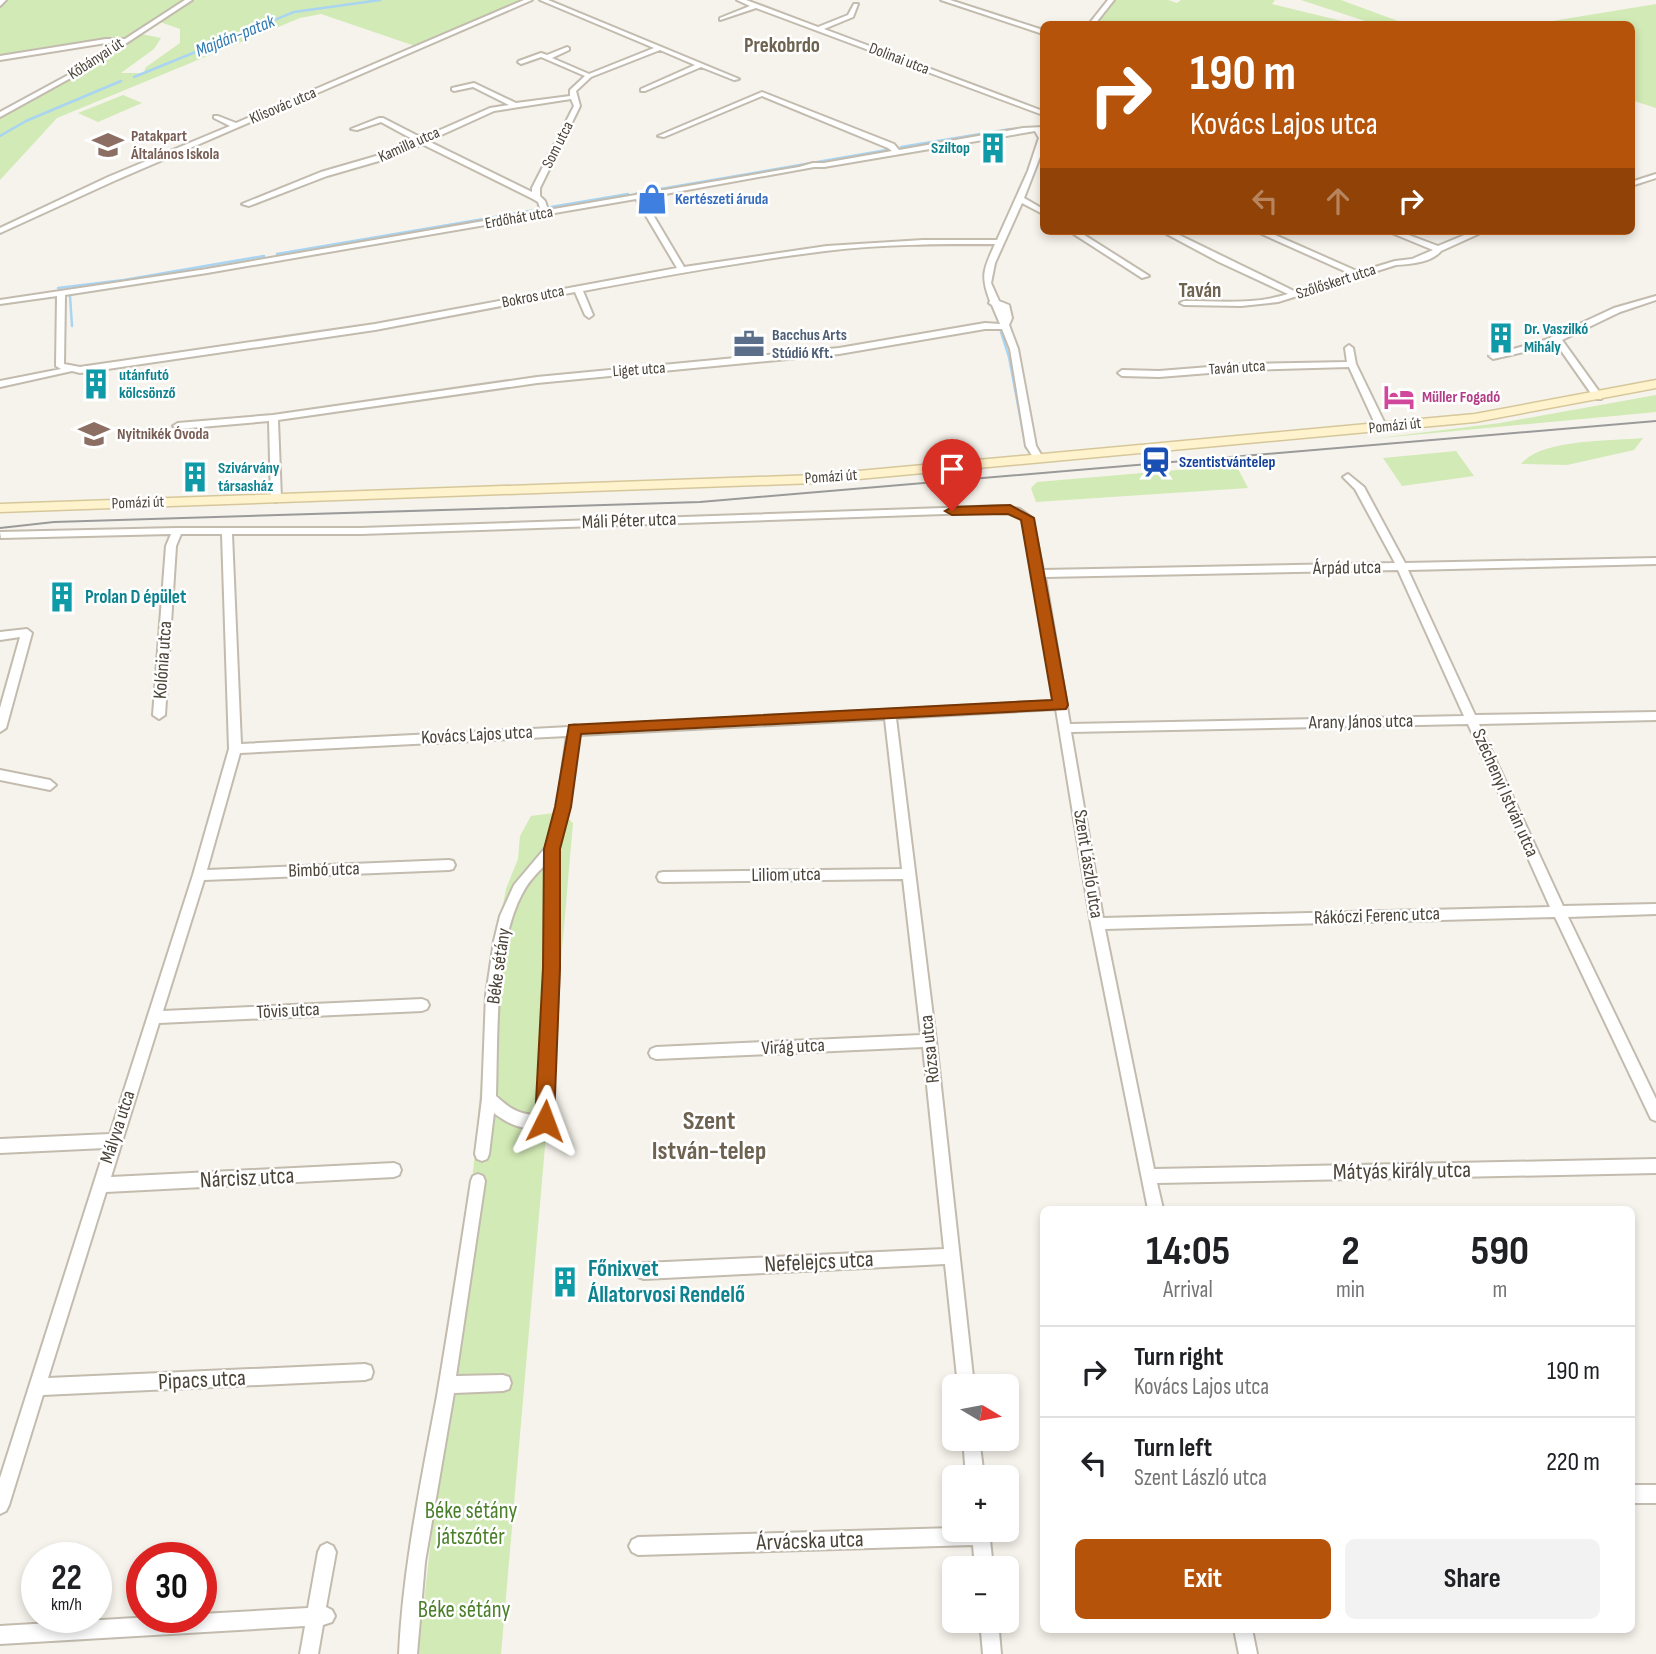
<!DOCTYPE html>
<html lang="en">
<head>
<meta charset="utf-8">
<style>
	:root { --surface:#fff; --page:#f2f2f2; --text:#202124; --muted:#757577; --line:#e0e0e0; --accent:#b45309 }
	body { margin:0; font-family:"Sofia Sans Condensed",sans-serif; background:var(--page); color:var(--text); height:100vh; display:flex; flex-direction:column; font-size:26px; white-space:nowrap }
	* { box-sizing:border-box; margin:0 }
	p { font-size:23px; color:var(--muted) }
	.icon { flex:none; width:38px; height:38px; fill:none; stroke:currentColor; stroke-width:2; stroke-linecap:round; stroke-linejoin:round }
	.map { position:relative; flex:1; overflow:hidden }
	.details { position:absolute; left:1040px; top:1206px; width:595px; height:427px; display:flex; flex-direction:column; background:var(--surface); border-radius:10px; box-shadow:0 4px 10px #0003 }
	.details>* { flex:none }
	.top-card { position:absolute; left:1040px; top:21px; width:595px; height:214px; border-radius:10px; box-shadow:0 4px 10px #0003; background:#b45309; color:#fff; overflow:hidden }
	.needle { width:46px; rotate:100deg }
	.controls { position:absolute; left:942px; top:1374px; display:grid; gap:14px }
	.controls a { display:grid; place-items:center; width:77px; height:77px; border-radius:10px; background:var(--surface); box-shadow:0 4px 10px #0003; font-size:35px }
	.speed { position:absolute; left:21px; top:1542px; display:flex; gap:14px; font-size:35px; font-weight:700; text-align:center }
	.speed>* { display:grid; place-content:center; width:91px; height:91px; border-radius:50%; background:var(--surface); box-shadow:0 4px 10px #0003; line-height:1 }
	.speed small { font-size:18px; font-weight:400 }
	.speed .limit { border:10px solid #d22; background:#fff; color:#111 }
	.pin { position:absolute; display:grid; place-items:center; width:60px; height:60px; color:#fff; margin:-72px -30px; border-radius:50% 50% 50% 0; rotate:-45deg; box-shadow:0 0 7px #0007 }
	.pin .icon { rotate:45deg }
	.me { position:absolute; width:77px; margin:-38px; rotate:3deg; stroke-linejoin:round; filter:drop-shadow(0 0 5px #0008) }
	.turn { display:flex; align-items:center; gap:24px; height:147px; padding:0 35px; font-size:32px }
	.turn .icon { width:91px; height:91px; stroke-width:2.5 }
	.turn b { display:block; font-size:49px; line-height:60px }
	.lanes { display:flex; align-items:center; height:66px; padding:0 35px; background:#0003; justify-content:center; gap:35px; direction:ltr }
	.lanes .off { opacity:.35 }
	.eta { display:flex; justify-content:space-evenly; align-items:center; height:119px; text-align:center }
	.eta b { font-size:42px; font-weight:700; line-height:49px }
	.primary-button { display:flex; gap:14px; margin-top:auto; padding:14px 35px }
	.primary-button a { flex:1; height:80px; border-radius:10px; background:var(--accent); color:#fff; font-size:28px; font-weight:700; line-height:80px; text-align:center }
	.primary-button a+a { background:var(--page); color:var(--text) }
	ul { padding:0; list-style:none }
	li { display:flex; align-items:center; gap:21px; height:91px; padding:0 35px; border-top:2px solid var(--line) }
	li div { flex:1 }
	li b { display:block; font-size:26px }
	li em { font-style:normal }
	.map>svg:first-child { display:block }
</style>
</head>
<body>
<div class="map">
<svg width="1656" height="1654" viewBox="0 0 1656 1654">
	<rect width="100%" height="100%" fill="#f6f3ec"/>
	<!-- green -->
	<g fill="#d2eab5">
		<polygon points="3,0 184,0 125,38 0,56 0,4"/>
		<polygon points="192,0 523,0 415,46 321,14 300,18 57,118 0,180 0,115 128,41 141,34 161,38 154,49 121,73 145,73 291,13 144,72 146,67 180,43 180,29 160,22"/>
		<polygon points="1116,0 1168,0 1177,3 1181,0 1275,0 1272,4 1354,24 1096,24 1104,11"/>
		<polygon points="1301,0 1341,0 1406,24 1374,24"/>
		<polygon points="1656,4 1656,108 1631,100 1631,24 1534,24"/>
		<polygon points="123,95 142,103 98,122 78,113"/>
		<polygon points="1656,395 1656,412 1370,439 1500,423"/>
		<path d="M1643,438L1634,450L1567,465L1521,464C1540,439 1612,441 1643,438Z"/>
		<polygon points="1456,451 1474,476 1402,486 1383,458"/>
		<polygon points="1236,465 1248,488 1036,502 1031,488 1037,482"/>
		<polygon points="561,812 573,823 501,1654 418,1654 474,1162 491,964 506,889 518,859 520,836 531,816"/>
	</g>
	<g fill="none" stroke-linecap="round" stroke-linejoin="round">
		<!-- stream -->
		<g stroke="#a9d4f2" stroke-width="2.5">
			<polyline points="134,77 294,12 380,0"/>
			<polyline points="0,136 26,121 121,81"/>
			<polyline points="901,147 1011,129"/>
			<polyline points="637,193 887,150"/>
			<polyline points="551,207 628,194"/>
			<polyline points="277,254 536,210"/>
			<polyline points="58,288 124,280 264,256"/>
			<polyline points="70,296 72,326"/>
			<polyline points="1001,332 1009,357 1026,448"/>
		</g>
		<!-- minor casing -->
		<g stroke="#c2bbae" stroke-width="4">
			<g id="minor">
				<polygon points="0,0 6,0 0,6"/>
				<polygon points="185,0 192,0 87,69 0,117 0,112 83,67 119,43 106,43 0,60 0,56 106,39 125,39"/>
				<polygon points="524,0 532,0 114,181 0,233 0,228 108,177 230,126 214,118 214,116 218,116 236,123"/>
				<path d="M540,0H548L739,79L734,80L701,67L645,91H641V89L695,65L660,50L591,77L576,91L580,106L540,188V196L545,201L548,210L799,167L813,163H824L892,151L888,148L762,96L664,137L658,136L762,92L894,144L899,150L1023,128L1043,127V149L1024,198L1043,209V214L1022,203L995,263L991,283L999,301L1009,305L1012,318L1009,325L1018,349L1036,446L1043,458L1041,460H1035L1026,446L1010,349L1002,329H985L839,354L537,383L278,420L281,499L276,502L271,499L269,421L178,429L173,426L178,423L273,415L537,377L839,348L985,323L1000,324L992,305L989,303L990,301C980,275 984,269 995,244C939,244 881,244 825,251C744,261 663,276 583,291L593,315L589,318L585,315L575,292L375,330L80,373L72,371L0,387V381L61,369L56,366L57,296L0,304V300L207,269L541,211L538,202L533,199L422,144L396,156L327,176L249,206L242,204L321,172L390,152L416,141L381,122L357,130L351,129L379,118H383L422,138L490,108L509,105L473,87L454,91L452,90V88L474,83L516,103L570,96V90L585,76L541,57L521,64L518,62L519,61L541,53L547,55L567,47L569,48V50L552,58L589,74L654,48ZM571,99L574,106L532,188V192L428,141L494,111ZM1035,131L1039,138L1028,171L997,240H923L827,246L684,267L643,198L814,167H824ZM636,199L677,268L375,324L80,367L64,364L65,295L207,273Z"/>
				<polygon points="737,0 746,0 818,27 848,15 854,4 858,4 853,17 824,29 1043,111 1043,115 756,8 720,20 720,18 750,6"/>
				<polygon points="941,0 950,0 1043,30 1043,34"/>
				<polygon points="1108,0 1114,0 1095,24 1089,24"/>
				<polygon points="1656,174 1656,178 1631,186 1631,182"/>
				<polygon points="1069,231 1078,231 1149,276 1142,278"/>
				<path d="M1161,231H1171L1296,292L1351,274L1255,231H1266L1359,272L1395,261L1412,259L1433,250L1387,231H1398L1438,246L1474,231H1485L1441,251C1431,263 1410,264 1396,265L1278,302L1241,306L1184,305L1180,303L1184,301C1218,301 1255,305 1288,294L1219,262Z"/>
				<polygon points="1656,296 1656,300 1620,312 1562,340 1603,397 1601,399 1595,399 1555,342 1528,351 1493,359 1489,356 1545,340 1614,308"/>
				<polygon points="1349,345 1353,348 1356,364 1387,428 1385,430 1382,431 1377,428 1349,367 1247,370 1159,377 1122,376 1118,373 1122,370 1159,371 1247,364 1347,362 1345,348"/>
				<path d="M1348,474L1364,487L1405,563L1656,558V564L1408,570L1475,715L1656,712V720L1479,724L1563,906L1656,904V914L1568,917L1656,1099V1121L1651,1119L1555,917L1105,929L1154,1169L1656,1159V1173L1157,1183L1163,1209H1148L1091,924L1056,709L896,718L936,1041L974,1386H958L945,1264L644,1279L638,1277L636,1271L638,1265L644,1263L944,1249L923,1047L656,1059L651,1057L649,1053L651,1049L656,1047L921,1035L903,879L663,882L659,881L657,877L659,873L663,872L902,869L885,719L579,735L569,807L558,849L559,968L552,1121L550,1126C530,1133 510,1126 494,1113L489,1154L487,1159L482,1161L477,1159L475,1154L482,1099L486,995L494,941L500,916L514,885L546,847L557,807L567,736L240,753L207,870L449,860L453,861L455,865L453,869L449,870L204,880L163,1011L422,999L427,1001L429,1005L427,1009L422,1011L159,1023L111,1177L394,1163L399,1165L401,1170L399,1175L394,1177L106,1192L48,1378L365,1364L371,1366L373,1372L371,1378L365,1380L43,1395L9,1505L6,1511L0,1514V1478L105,1148L0,1153V1139L110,1134L193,875L229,749L222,534H181L176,546L165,715L159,719L153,715L166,546L171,534L1,538L0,532L177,528H361L1002,506L1020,509L1032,518L1043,570L1395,563L1355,489L1343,477ZM1002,512L1014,514L1022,519L1034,574L1054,701L578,726L574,725L569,727L241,744L232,534H361ZM1398,570L1464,716L1070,724L1045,577ZM1468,724L1550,907L1103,918L1071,732ZM546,864L545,968L538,1115C520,1115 510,1109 496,1096C498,1036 494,947 522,894C528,882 537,873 546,864Z"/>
				<polygon points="27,629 32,633 6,728 0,732 0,708 20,637 0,640 0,632"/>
				<polygon points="0,770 50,780 56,785 50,790 0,780"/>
				<path d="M478,1174L483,1176L485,1181L456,1376L503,1375L509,1377L511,1383L509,1389L503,1391L454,1393L425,1562L417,1654H399C403,1567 421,1482 437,1396C449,1325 460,1253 471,1181L473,1176Z"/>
				<polygon points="963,1438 979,1438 984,1477 966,1477"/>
				<rect x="1631" y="1485" width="25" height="18"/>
				<polygon points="954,1528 989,1530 993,1568 975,1568 973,1545 638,1555 632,1552 629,1546 632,1540 638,1537"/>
				<polygon points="327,1543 333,1546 336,1552 326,1607 332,1610 335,1616 332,1622 323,1625 318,1654 300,1654 305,1626 0,1644 0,1626 152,1617 201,1617 201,1614 308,1608 318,1552 321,1546"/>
				<polygon points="980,1620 998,1620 1001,1654 983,1654"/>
				<polygon points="1234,1629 1252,1629 1257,1654 1239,1654"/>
			</g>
		</g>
		<!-- secondary casing -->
		<g stroke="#d6c79b" stroke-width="3">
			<polygon id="secondary" points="1656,380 1656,388 1475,422 815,483 0,512 0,504 815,475 1475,414"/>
		</g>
		<!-- minor -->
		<use href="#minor" fill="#fff" fill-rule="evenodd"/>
		<!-- secondary -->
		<use href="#secondary" fill="#fff3cd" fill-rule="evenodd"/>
		<!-- tram -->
		<polyline stroke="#9a9a9a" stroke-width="2" points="0,528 54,522 700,502 1656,421"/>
	</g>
	<!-- route -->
	<polygon fill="#b45309" stroke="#753606" stroke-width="2" points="1010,505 1034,518 1068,705 1066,709 581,734 571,807 560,849 560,968 554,1121 551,1127 545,1130 538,1127 535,1121 543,968 544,849 555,807 569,725 1052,700 1021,520 1008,514 952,515 945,511 952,507"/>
	<!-- icons -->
	<defs>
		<g id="school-bare" transform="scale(2.415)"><path d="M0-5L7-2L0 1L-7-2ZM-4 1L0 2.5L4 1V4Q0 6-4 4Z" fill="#8d6e63" stroke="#fff" stroke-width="2.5" paint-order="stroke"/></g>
		<g id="building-bare" transform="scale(2.415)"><path d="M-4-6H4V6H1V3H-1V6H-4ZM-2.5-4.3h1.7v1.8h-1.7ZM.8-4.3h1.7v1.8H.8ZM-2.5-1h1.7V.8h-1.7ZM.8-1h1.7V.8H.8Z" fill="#0f9aa8" stroke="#fff" stroke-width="2.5" paint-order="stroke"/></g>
		<g id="shop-bare" transform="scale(2.415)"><path d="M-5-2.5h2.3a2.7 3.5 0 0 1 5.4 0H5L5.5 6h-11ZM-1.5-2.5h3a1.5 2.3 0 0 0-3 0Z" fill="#3f7fe0" stroke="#fff" stroke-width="2.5" paint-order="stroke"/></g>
		<g id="office-bare" transform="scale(2.415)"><path d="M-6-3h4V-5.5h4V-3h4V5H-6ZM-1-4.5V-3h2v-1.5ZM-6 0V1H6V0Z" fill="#5c6f8a" stroke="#fff" stroke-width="2.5" paint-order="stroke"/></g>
		<g id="hotel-bare" transform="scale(2.415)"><path d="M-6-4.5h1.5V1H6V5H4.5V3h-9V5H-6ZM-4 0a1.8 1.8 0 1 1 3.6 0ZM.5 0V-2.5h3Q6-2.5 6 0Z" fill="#d1479c" stroke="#fff" stroke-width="2.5" paint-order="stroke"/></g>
		<g id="station-bare" transform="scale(2.415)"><path d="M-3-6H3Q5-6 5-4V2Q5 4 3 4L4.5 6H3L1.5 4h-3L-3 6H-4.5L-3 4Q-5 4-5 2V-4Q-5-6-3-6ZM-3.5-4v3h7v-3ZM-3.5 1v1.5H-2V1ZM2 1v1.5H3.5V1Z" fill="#1a4fb4" stroke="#fff" stroke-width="2.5" paint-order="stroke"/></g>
	</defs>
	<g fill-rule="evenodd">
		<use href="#school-bare" x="108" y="145"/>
		<use href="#building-bare" x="993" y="148"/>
		<use href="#shop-bare" x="652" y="199"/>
		<use href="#building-bare" x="1501" y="338"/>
		<use href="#office-bare" x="749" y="344"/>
		<use href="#building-bare" x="96" y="384"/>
		<use href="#hotel-bare" x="1399" y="397"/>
		<use href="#school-bare" x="94" y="434"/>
		<use href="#station-bare" x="1156" y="462"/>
		<use href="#building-bare" x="195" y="477"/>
		<use href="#building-bare" x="62" y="597"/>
		<use href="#building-bare" x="565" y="1282"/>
	</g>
	<g text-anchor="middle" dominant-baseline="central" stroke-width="5" stroke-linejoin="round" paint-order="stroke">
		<!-- far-street labels -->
		<g font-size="16" fill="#4b4439" stroke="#fff">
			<text transform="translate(96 59) rotate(-33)">Kőbányai út</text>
			<text transform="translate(899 59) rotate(21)">Dolinai utca</text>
			<text transform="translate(283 106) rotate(-23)">Klisovác utca</text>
			<text transform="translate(409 145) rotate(-24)">Kamilla utca</text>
			<text transform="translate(558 145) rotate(-63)">Som utca</text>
			<text transform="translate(519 218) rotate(-10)">Erdőhát utca</text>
			<text transform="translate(1336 282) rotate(-18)">Szőlőskert utca</text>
			<text transform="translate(533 297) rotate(-11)">Bokros utca</text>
			<text transform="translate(1237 368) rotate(-4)">Taván utca</text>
			<text transform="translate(639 370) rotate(-4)">Liget utca</text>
			<text transform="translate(1395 426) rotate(-6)">Pomázi út</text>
			<text transform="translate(831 477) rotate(-4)">Pomázi út</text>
			<text transform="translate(138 503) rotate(-2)">Pomázi út</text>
		</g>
		<!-- far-education labels -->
		<g font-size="16" font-weight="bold" fill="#785e54" stroke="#fff" text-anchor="start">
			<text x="131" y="136">Patakpart<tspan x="131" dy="18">Általános Iskola</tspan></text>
			<text x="117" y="434">Nyitnikék Óvoda</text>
		</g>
		<!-- far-culture labels -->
		<g font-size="16" font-weight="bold" fill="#0d838f" stroke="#fff" text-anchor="start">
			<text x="970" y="148" text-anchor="end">Sziltop</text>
			<text x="1524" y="329">Dr. Vaszilkó<tspan x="1524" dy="18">Mihály</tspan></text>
			<text x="119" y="375">utánfutó<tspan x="119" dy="18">kölcsönző</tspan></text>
			<text x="218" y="468">Szivárvány<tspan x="218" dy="18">társasház</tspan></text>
		</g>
		<!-- far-shop labels -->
		<g font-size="16" font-weight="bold" fill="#366cbe" stroke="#fff" text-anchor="start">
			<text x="675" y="199">Kertészeti áruda</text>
		</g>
		<!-- far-service labels -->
		<g font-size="16" font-weight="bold" fill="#4e5e75" stroke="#fff" text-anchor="start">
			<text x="772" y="335">Bacchus Arts<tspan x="772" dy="18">Stúdió Kft.</tspan></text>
		</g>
		<!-- far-hotel labels -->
		<g font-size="16" font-weight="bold" fill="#b23c85" stroke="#fff" text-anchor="start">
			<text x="1422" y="397">Müller Fogadó</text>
		</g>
		<!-- far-transit labels -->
		<g font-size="16" font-weight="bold" fill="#164399" stroke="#fff" text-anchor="start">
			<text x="1179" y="462">Szentistvántelep</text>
		</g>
		<!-- far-water labels -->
		<g font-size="18" font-style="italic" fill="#2e7ab2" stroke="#fff">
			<text transform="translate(235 36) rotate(-22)">Majdán-patak</text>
		</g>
		<!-- street labels -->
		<g font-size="19" fill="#4b4439" stroke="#fff">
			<text transform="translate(629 521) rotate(-2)">Máli Péter utca</text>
			<text transform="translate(1347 568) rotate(-1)">Árpád utca</text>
			<text transform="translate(163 660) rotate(-86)">Kolónia utca</text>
			<text transform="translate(1361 722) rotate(-1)">Arany János utca</text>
			<text transform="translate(477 735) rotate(-3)">Kovács Lajos utca</text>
			<text transform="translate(1505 793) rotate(66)">Széchenyi István utca</text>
			<text transform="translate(1088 864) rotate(81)">Szent László utca</text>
			<text transform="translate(324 870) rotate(-2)">Bimbó utca</text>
			<text transform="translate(786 875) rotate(-1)">Liliom utca</text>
			<text transform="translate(1377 916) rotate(-2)">Rákóczi Ferenc utca</text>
			<text transform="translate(499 966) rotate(-82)">Béke sétány</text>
			<text transform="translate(288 1011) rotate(-3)">Tövis utca</text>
			<text transform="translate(793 1047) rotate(-3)">Virág utca</text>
			<text transform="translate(930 1049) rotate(-96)">Rózsa utca</text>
			<text transform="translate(118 1127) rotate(-72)">Mályva utca</text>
		</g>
		<!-- culture labels -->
		<g font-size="19" font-weight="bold" fill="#0d838f" stroke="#fff" text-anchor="start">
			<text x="85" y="597">Prolan D épület</text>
		</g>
		<!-- far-district labels -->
		<g font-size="21" font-weight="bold" fill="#6e6250" stroke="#fff">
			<text x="782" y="45">Prekobrdo</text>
			<text x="1200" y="290">Taván</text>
		</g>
		<!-- near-street labels -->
		<g font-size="23" fill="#4b4439" stroke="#fff">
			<text transform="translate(1402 1171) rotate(-1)">Mátyás király utca</text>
			<text transform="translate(247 1178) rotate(-3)">Nárcisz utca</text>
			<text transform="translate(819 1262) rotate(-3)">Nefelejcs utca</text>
			<text transform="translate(202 1380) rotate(-3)">Pipacs utca</text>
			<text transform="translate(810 1541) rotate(-2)">Árvácska utca</text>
		</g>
		<!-- near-culture labels -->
		<g font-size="23" font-weight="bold" fill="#0d838f" stroke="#fff" text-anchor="start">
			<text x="588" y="1269">Főnixvet<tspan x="588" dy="26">Állatorvosi Rendelő</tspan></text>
		</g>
		<!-- near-park labels -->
		<g font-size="23" fill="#4a7f2a" stroke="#fff">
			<text x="471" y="1511">Béke sétány<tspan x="471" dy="26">játszótér</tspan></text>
			<text x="464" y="1610">Béke sétány</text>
		</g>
		<!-- district labels -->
		<g font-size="26" font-weight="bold" fill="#6e6250" stroke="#fff">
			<text x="709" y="1121">Szent<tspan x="709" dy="30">István-telep</tspan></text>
		</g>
	</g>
</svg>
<div class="controls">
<a><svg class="needle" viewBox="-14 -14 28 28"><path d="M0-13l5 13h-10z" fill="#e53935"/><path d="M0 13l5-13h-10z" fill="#757577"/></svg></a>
<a>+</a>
<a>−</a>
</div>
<div class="speed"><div>22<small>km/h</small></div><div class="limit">30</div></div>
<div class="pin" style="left:952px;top:511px;background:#d93025"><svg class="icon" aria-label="arrive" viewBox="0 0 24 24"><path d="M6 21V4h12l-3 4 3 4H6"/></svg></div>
<svg class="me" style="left:545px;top:1121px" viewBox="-20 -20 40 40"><path d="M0-17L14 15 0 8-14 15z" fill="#b45309" stroke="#fff" stroke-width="4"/></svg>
<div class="top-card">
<div class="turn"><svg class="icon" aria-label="right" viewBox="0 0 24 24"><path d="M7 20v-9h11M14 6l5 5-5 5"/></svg><div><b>190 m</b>Kovács Lajos utca</div></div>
<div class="lanes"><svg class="icon off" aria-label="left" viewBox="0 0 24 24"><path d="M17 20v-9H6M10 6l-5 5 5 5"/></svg><svg class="icon off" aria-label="ahead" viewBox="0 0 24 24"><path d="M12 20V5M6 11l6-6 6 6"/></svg><svg class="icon" aria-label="right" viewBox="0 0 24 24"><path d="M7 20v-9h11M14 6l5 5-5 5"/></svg></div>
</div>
<section class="details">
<div class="eta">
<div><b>14:05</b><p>Arrival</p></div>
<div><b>2</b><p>min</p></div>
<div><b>590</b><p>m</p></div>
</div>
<ul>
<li><svg class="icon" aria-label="right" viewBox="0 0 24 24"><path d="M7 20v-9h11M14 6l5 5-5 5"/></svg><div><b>Turn right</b><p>Kovács Lajos utca</p></div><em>190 m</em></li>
<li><svg class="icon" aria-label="left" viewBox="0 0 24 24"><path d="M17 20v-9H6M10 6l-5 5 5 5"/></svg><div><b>Turn left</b><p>Szent László utca</p></div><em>220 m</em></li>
</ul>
<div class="primary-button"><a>Exit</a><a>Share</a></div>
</section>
</div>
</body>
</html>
